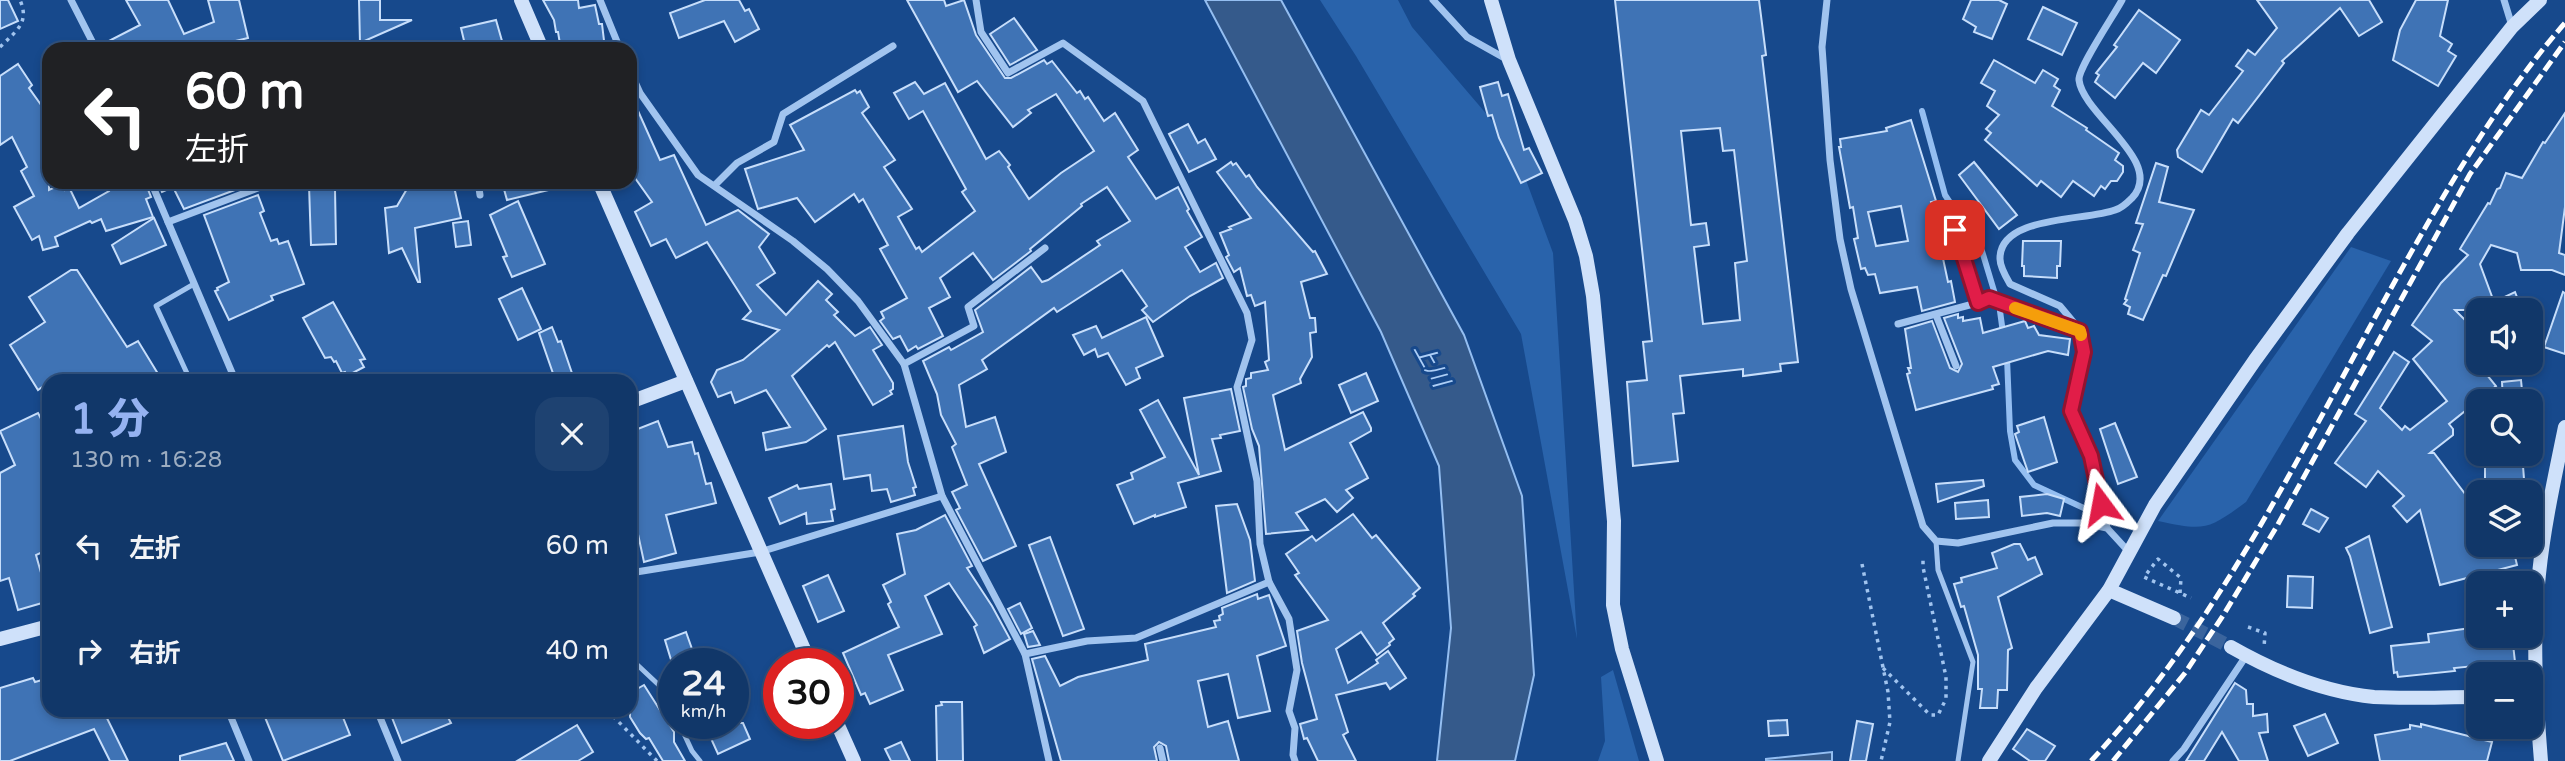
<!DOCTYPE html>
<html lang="ja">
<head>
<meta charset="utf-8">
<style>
	:root { --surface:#113769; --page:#1e4271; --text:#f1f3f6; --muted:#9cacc0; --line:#30517d; --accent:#95b2f1 }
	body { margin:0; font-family:"Varela Round","Noto Sans JP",sans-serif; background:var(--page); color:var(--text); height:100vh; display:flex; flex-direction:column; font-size:26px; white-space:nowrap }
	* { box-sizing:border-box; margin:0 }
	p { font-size:23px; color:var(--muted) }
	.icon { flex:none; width:38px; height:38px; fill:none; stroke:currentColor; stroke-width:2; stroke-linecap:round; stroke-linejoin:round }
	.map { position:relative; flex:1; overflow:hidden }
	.panel { position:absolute; left:42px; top:374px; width:595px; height:343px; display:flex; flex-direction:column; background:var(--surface); border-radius:21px; box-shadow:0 4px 10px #0003,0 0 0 2px var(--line) }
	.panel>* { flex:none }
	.guide { position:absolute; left:42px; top:42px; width:595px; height:147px; border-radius:21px; box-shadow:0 4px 10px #0003,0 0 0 2px var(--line); background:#202124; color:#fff; overflow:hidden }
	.tools { position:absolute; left:2466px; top:298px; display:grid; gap:14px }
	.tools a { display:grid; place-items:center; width:77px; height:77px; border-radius:14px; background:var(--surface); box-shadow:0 4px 10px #0003,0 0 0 2px var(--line); font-size:35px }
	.speed { position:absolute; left:658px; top:648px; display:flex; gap:14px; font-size:35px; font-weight:700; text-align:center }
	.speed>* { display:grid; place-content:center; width:91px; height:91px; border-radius:50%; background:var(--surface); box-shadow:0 4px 10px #0003,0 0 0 2px var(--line); line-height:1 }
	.speed small { font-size:18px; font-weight:400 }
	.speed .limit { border:10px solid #d22; background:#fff; color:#111 }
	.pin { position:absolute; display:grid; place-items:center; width:60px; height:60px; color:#fff; margin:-30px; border-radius:14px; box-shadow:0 4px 10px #0006 }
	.me { position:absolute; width:77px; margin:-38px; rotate:347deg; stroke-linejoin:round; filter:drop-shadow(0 0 5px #0008) }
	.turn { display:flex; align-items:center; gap:24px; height:147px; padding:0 28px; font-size:32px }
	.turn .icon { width:91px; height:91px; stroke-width:2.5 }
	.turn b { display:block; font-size:49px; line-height:60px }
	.round { display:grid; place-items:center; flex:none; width:74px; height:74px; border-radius:21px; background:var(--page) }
	.overview { display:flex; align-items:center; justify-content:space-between; height:119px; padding:0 28px }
	h1 { font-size:42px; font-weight:800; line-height:52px; color:var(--accent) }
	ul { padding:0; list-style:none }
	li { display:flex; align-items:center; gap:21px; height:105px; padding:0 28px }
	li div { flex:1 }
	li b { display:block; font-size:26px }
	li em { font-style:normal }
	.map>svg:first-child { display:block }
</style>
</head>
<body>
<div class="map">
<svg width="2565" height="761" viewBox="0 0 2565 761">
	<rect width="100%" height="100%" fill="#17498c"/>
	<!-- green -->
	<g fill="#2963ab">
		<polygon points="1320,0 1398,0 1412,27 1513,145 1553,253 1577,639 1521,334 1356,56"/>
		<path d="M2351,247L2391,261L2246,502C2208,530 2205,531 2158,521Z"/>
		<polygon points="1613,670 1639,761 1598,761 1605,741 1601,677"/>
	</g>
	<!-- water -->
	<g fill="#355a8b" stroke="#94bef1" stroke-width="2">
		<polygon points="1205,0 1281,0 1464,335 1522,496 1534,675 1515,761 1437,761 1451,628 1439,466 1381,332"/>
		<polygon points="1832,752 1832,761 1766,761 1766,759"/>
	</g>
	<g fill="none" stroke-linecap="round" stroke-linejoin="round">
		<!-- stream -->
		<g stroke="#94bef1" stroke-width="6">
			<polyline points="1922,111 1945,195 1982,251 1995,294"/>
			<polyline points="2000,311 2003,333"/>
			<polyline points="2007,358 2010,431 2015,460 2034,485 2088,510"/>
			<polyline points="2113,517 2121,519"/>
		</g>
	</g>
	<!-- building -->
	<g fill="#3f73b5" stroke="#c7defb" stroke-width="2" fill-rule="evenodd">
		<polygon points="0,0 8,0 18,21 0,29"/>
		<polygon points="126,0 168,0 184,34 214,22 208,0 239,0 248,38 202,49 102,49 101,45 140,25"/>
		<polygon points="359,0 380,0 380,20 412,20 360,43"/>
		<polygon points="543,0 578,0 579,8 595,5 599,24 602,24 605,49 572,49 571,43 560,44 558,32 556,32 554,20"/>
		<polygon points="705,0 739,0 745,11 749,9 759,29 735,42 724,21 679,38 670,13"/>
		<polygon points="907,0 944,0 946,6 964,0 976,35 1005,78 1011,78 1044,60 1047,64 1052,61 1077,93 1080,91 1085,99 1088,97 1104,121 1115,113 1138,150 1128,157 1156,199 1178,187 1189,209 1187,211 1202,237 1185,247 1200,272 1216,263 1223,278 1190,296 1153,322 1142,310 1147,306 1122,270 1057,312 1054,308 982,360 987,369 959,385 966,427 995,417 1006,452 979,464 1016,546 983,561 956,510 960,508 952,492 967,485 952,447 956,444 941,415 937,394 923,361 949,347 951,350 983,332 975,310 1031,267 1042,282 1048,280 1100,245 1097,241 1130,221 1107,187 1081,204 1082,206 1030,249 1031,251 993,280 973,253 940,278 950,297 929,308 943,336 918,349 916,346 908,351 900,336 893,339 880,321 884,318 881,312 907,298 880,249 888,245 863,199 859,202 854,194 815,222 797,198 758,209 745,169 804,150 790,125 855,90 857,93 860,91 869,107 862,113 895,160 884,167 912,209 898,217 916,249 919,247 922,252 975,211 962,192 966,189 923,111 909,119 894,93 915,82 924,94 945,83 986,159 999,151 1010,165 1008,167 1029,199 1061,173 1094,151 1056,94 1028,110 1031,113 1013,127 977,81 958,92"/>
		<path d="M1615,0H1759L1766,55L1762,56L1798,362L1780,364L1781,371L1743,376V369L1680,376L1684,413L1673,414L1678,461L1633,466L1627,382L1647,380L1643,342L1652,341ZM1720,128L1723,151L1734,150L1747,261L1735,263L1740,320L1703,324L1694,247L1709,245L1706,223L1691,225L1681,131Z"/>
		<polygon points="1971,0 1999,0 2007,4 1992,39 1974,32 1976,27 1963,19"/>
		<polygon points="2257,0 2369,0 2382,22 2359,36 2340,8 2282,61 2284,63 2238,123 2233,119 2202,172 2178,157 2177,150 2201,110 2209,115 2243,71 2236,66 2248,50 2255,55 2277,28"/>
		<polygon points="2416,0 2448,0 2440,36 2452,44 2448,51 2456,56 2438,86 2393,60 2400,30"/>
		<polygon points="2043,7 2077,23 2062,55 2028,39"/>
		<polygon points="2139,10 2180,40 2156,73 2143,63 2115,98 2095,82 2099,75 2096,73 2117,47 2114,45"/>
		<polygon points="1014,18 1037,50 1010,65 990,34"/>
		<polygon points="496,20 502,41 498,43 498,45 483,49 466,49 461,28"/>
		<polygon points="1994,60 2035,83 2043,70 2058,79 2054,86 2060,90 2052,106 2087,128 2086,130 2119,153 2115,160 2123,166 2123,172 2117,181 2111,181 2105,189 2101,186 2094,196 2073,181 2061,197 2041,181 2037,186 1985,140 1991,133 1986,129 1999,115 1987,106 1995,91 1981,83"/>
		<polygon points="18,64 32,85 29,88 49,116 49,190 62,184 65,190 69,187 79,208 109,191 108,188 119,182 145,182 151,197 146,199 153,217 106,231 101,219 92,223 90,221 55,237 58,246 43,250 39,236 32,240 14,207 34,196 21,171 27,167 12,137 0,145 0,76"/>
		<polygon points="1498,82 1502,96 1508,94 1524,150 1529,148 1542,173 1521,183 1499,138 1492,115 1488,116 1480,87"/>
		<polygon points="630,93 660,160 674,155 706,225 738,210 769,234 759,247 775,273 757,285 786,315 818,281 832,294 826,300 838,312 834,315 855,336 870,327 882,345 873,350 893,383 893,389 890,391 892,394 873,405 835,342 829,347 827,345 792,376 826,429 806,442 766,450 763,433 790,427 766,390 735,403 731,392 718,397 711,382 717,370 743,360 779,330 743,319 751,311 707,242 676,258 666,239 651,246 635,212 652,202 630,171"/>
		<polygon points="2565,113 2565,207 2559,253 2565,255 2565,275 2552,270 2521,270 2517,253 2491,245 2480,264 2494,302 2515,292 2522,310 2455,310 2478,333 2478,349 2470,354 2496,386 2449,424 2453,429 2453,435 2430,453 2434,453 2478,511 2478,544 2512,544 2517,565 2440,585 2420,510 2407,522 2393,506 2404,496 2378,471 2366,487 2335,463 2366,421 2355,414 2394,352 2409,362 2380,408 2402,430 2405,426 2410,430 2447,401 2413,359 2432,341 2412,325 2441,283 2468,255 2460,249 2488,203 2490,204 2497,189 2500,188 2506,173 2522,178 2543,142 2545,143"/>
		<path d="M1911,120L1936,201L1931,202L1948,282L1951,281L1955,302L1922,311L1917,287L1880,293L1875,274L1868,275L1865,268L1861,269L1854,239L1858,238L1853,207L1850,208L1839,147H1841L1840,139L1887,131L1886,128ZM1901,206L1908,241L1876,246L1868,212Z"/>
		<polygon points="1188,124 1198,143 1205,139 1216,159 1189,172 1169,134"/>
		<polygon points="1231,162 1233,165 1236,163 1246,177 1249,175 1257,187 1313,252 1315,251 1327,274 1301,282 1310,318 1315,318 1316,332 1310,333 1312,357 1300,379 1301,383 1273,395 1285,450 1363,412 1371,428 1371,431 1350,443 1368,478 1346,490 1353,498 1337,512 1325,499 1296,513 1308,530 1266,534 1259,446 1252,429 1243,387 1246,386 1246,379 1251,378 1251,373 1268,370 1265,362 1269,360 1265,302 1255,306 1251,295 1247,296 1240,268 1234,272 1226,257 1229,255 1220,233 1231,229 1229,227 1251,218 1217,172"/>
		<polygon points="1974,162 2017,215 1999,229 1959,175"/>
		<polygon points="2156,163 2168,167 2159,202 2194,210 2166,276 2163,275 2143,320 2128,314 2130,307 2124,304 2127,300 2125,299 2140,253 2133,250 2143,224 2136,223"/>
		<polygon points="158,182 246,182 234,187 243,187 184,209 173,187 162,192"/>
		<polygon points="411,182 453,182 461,218 415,228 420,282 418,282 402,248 389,253 385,208 397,206"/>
		<polygon points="502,182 556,182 557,188 507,200"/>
		<polygon points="309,185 331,185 332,189 335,189 336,244 311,245"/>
		<polygon points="258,195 264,211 260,213 271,241 277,239 279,244 288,241 304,284 271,296 273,300 229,320 215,291 218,290 217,288 229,282 204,215"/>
		<polygon points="518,201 545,264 512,277 503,257 507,256 490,215"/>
		<polygon points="154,218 166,245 121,264 112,245"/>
		<polygon points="468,221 471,245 456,247 453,223"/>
		<polygon points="2023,241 2061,241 2060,266 2057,266 2057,278 2024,276 2024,266 2022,266"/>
		<polygon points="71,270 77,270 127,347 138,341 163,382 49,382 38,390 10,345 45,322 29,297"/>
		<polygon points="522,288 541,329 518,340 499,299"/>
		<polygon points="2563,292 2565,293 2565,354 2544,347"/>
		<polygon points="333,302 365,359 360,360 364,367 347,376 345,372 342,373 336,361 334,362 331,357 325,358 303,318"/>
		<polygon points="1958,314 1958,318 1963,317 1963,321 1980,318 1983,333 2025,321 2028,328 2034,326 2039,335 2070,339 2068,355 2048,351 1993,367 1999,384 1992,386 1993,389 1916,410 1907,374 1910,373 1908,368 1911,368 1905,329 1932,321 1950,368 1958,372 1962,364 1944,318"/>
		<polygon points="1146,317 1163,356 1136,368 1140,378 1126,385 1108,353 1098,357 1095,349 1084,355 1073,335 1096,326 1102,338"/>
		<polygon points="552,327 558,342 561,341 575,382 556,382 539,333"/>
		<polygon points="1366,373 1378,401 1351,413 1339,385"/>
		<polygon points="2521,380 2523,401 2503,401 2502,382"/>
		<polygon points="1231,389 1240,431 1220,435 1221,438 1212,439 1221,471 1178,483 1186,507 1155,517 1155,515 1134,524 1117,485 1133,479 1131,473 1165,457 1140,410 1158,400 1199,475 1184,398"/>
		<polygon points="38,413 49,434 49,549 36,555 49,601 18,610 9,578 0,581 0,473 15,465 0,431"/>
		<polygon points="2044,417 2057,462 2028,472 2015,434 2019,432 2017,426"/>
		<polygon points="658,421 668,447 692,442 695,454 698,453 706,484 711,483 716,503 666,515 676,553 644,562 630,497 630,432"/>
		<polygon points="2115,423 2137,477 2118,484 2100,429"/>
		<polygon points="903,426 908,462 916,487 913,488 915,495 891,502 887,489 872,491 870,475 844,479 838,436"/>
		<polygon points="2485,453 2522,453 2525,492 2485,492"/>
		<polygon points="1983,480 1984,486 1938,502 1936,484"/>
		<polygon points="831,484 835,509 831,510 833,521 807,524 806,513 780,524 769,498 797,485 799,489"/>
		<polygon points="2047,494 2064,499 2060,516 2047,513 2022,516 2020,497"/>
		<polygon points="1988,500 1989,517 1956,519 1955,503"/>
		<polygon points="1237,504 1250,540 1255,581 1227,593 1216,506"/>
		<polygon points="2311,509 2328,518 2319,532 2303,524"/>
		<polygon points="1353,514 1372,538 1376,535 1420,588 1413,594 1415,596 1383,623 1394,639 1389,643 1390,645 1377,655 1361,632 1336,649 1348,683 1378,663 1376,660 1388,651 1406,678 1390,689 1386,683 1336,695 1348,732 1343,735 1356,761 1318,761 1307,738 1304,739 1300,724 1317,719 1302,663 1297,631 1328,620 1295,575 1299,573 1286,554 1312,536 1316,541"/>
		<polygon points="945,515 972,566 967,568 992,606 1010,639 984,653 974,627 977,625 949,583 925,596 942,634 888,655 903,690 870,704 865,693 861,695 843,653 899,627 888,604 891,602 883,585 905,574 897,534 916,530"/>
		<polygon points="2369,536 2392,627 2370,633 2350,556 2346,548"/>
		<polygon points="1050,537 1084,629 1063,636 1029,545"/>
		<polygon points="2014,544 2020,544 2028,560 2035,557 2042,574 1998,597 2012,648 2008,650 2007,690 1998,690 1997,708 1980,708 1982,689 1978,689 1978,655 1964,606 1961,607 1954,584 1962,582 1961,578 1997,568 1992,553"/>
		<polygon points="828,575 844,611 818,622 803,586"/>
		<polygon points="2288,576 2313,577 2312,608 2287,607"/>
		<polygon points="1257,594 1258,599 1269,595 1286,646 1257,656 1270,711 1238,718 1228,674 1198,681 1208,727 1228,721 1239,761 1169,761 1166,746 1159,742 1154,747 1157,761 1061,761 1032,659 1045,656 1060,686 1078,677 1148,660 1145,644 1216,627 1214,621 1220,620 1219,616 1223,614 1222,608"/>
		<polygon points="1020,603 1032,628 1021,634 1008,609"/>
		<polygon points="2478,627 2478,635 2512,635 2515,662 2454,668 2455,671 2398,677 2397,672 2394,673 2391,646 2429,642 2428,634"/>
		<polygon points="1033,631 1040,645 1028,647 1024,634"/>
		<polygon points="686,632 697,663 672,663 665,640"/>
		<polygon points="33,678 35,682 49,678 49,710 103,710 128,761 110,761 94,729 10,761 0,761 0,688"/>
		<polygon points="2235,683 2246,690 2247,704 2253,704 2253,716 2267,714 2268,732 2259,733 2268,761 2239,761 2222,732 2204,761 2186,761"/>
		<polygon points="644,685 674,732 674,742 685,761 663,761 649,738 646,739 640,733 630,717 630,693"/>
		<polygon points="941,702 962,702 963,761 937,761 936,706 942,705"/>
		<polygon points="262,710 340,710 350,735 283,761"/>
		<polygon points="389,710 444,710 451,723 402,743"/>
		<polygon points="2325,714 2338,743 2308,756 2294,726"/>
		<polygon points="1787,720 1788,735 1769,736 1768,721"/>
		<polygon points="1857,721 1873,724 1866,761 1850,761"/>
		<polygon points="704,723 743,723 750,739 718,754"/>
		<polygon points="2421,724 2492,742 2487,761 2380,761 2375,735 2410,729 2410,725 2421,727"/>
		<polygon points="577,725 593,752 578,761 517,761"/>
		<polygon points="2027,729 2055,746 2045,761 2030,761 2013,749"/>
		<polygon points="901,742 910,761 891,761 885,749"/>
		<polygon points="226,743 234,761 180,761 180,756"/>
	</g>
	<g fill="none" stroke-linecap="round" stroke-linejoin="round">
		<!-- secondary-tunnel -->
		<polyline stroke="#3a649d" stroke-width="14" stroke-dasharray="14 7" stroke-linecap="butt" points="2174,618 2231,647"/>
		<!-- path -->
		<g stroke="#a1c4ef" stroke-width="3.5" stroke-dasharray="3.5 5" stroke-linecap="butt">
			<path d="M0,47C16,31 30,23 20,0"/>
			<polyline points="1862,564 1888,692 1890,722 1881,761"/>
			<polyline points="2180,593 2181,578 2158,559 2144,577 2191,598"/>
			<polyline points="2248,627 2265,633 2264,648"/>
			<polyline points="1883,668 1930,715 1938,715 1946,699 1946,677 1923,567 1923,556"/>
			<polyline points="607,710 657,761"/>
		</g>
		<!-- lane -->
		<g stroke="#a1c4ef" stroke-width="5">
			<polyline points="191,382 156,306 194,284"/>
			<polyline points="1936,541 1938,570 1973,662 1958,761"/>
			<polyline points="630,658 662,688 674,712"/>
			<polyline points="679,723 692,751 700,761"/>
		</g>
		<!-- street -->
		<g stroke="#a1c4ef" stroke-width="7">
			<polyline points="71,0 96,49"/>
			<polyline points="600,0 620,49"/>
			<polyline points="976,0 981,32 1008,73 1063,43 1143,101 1247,313 1252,340 1237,387 1257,481 1260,544 1269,582 1136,638 1087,641 1025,654"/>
			<polyline points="1433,0 1467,37 1508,60"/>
			<polyline points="1827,0 1822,47 1830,160 1840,239 1851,289 1923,526 1936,541 1958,543 2053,523 2082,523 2107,528 2129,552"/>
			<polyline points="2504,0 2512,26"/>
			<polyline points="630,71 640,93 698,175 793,241 827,269 858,301 904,364 942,496 1025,654 1049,761"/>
			<polyline points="151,182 236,382"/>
			<polyline points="478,182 480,195"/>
			<polyline points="715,185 737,163 774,142 783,114 893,46"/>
			<polyline points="168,222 263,186 282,182"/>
			<polyline points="1955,230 1977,303 1989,298 2079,330"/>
			<polyline points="1936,315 1956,366"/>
			<polyline points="1898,324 1977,303"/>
			<polyline points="904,364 974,326 968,307 1045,248"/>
			<path d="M2107,528L2091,455L2071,411L2084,352L2080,330L2060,306L2010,284C2006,277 2000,267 2000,259C1999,215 2087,221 2115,210C2120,209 2128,202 2132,198C2166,162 2083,115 2079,80C2078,68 2114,15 2122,0"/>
			<polyline points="630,573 760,552 942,496"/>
			<polyline points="1269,582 1289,619 1297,670 1289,711 1295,728 1293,755 1295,761"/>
			<polyline points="228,710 249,761"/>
			<polyline points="377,710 398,761"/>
			<polyline points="1160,748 1163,761"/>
			<polyline points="2173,761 2184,749 2246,656"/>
		</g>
		<!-- secondary -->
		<g stroke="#cfe1fa" stroke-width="14">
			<polyline points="521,0 542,49"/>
			<polyline points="1491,0 1509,60 1575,220 1586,256 1593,296 1614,521 1613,605 1622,649 1657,761"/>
			<polyline points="599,182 810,663"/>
			<polyline points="630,402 686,381"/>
			<polyline points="2109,590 2174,618"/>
			<polyline points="0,639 49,626"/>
			<path d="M2231,647C2275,672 2324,692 2374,697C2408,699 2444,697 2478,697"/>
			<polyline points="837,723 854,761"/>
			<polyline points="1989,761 2036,688 2109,590 2155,505 2255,360 2348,233 2512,27 2540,0"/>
			<path d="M2541,761C2536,699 2532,636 2539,574C2544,525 2555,476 2565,427"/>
		</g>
		<!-- rail -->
		<g stroke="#fff" stroke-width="5" stroke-dasharray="12 5" stroke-linecap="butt">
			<path d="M2091,761C2232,609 2315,420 2417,242C2461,165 2507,89 2565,23"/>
			<polyline points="2113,761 2185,673 2224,614 2277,526 2470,174 2565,42"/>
		</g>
	</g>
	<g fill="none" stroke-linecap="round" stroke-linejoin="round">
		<!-- route casing -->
		<g stroke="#92132f" stroke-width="18">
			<polyline id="route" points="1955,230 1978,303 1989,298 2080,331 2084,352 2071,411 2091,456 2101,504"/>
		</g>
		<!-- route -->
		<use href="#route" stroke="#e11d48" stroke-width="12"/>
		<!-- slow -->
		<polyline stroke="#f59e0b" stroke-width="12" points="2015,308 2080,331 2081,335"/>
	</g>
	<g text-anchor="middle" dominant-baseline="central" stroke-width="6" stroke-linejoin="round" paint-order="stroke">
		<!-- water labels -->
		<g font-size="23" font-style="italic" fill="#adcef6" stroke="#17498c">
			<text transform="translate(1431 365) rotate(61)">上川</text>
		</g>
	</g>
</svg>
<div class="tools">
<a><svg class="icon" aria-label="sound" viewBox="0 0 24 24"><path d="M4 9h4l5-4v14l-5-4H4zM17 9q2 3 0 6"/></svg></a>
<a><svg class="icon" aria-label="search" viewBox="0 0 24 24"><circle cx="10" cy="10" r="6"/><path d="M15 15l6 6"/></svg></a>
<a><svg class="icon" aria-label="layers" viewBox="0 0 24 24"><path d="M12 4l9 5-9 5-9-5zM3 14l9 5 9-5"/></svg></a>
<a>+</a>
<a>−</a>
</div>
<div class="speed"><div>24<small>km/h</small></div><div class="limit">30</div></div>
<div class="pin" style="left:1955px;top:230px;background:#d93025"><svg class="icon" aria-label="arrive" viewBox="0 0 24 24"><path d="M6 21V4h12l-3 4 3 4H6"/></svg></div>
<svg class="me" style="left:2101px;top:504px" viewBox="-20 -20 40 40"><path d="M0-17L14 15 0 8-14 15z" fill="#e11d48" stroke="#fff" stroke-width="4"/></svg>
<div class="guide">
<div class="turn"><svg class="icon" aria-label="left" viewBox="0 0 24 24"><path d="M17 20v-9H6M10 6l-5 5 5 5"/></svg><div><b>60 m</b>左折</div></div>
</div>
<section class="panel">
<div class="overview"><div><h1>1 分</h1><p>130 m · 16:28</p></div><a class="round"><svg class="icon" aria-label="close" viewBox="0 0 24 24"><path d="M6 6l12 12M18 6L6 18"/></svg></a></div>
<ul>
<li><svg class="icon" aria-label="left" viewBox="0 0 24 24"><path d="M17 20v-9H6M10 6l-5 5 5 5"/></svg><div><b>左折</b></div><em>60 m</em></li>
<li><svg class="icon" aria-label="right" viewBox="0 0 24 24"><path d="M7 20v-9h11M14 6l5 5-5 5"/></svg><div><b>右折</b></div><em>40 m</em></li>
</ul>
</section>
</div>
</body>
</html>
